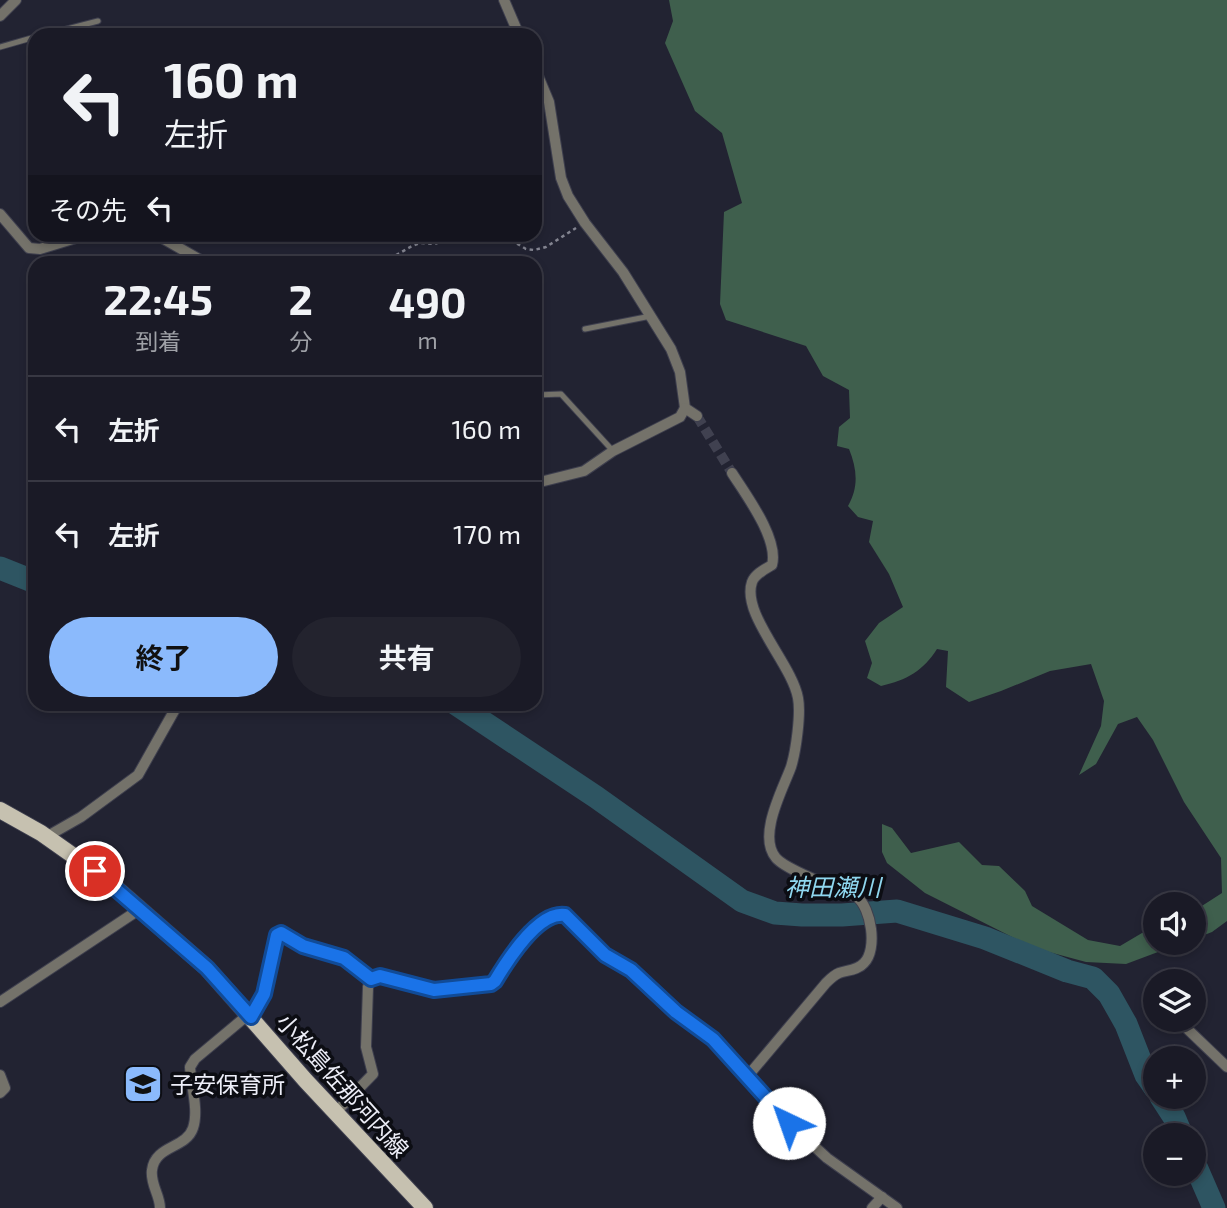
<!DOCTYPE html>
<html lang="ja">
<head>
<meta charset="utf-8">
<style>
	:root { --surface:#1a1a26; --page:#23232e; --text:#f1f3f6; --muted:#9fa1a7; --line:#383843; --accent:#8bbafc }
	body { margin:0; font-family:"Exo 2","Noto Sans JP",sans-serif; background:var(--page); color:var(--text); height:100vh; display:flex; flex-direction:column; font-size:26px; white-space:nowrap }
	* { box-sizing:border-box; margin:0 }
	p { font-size:23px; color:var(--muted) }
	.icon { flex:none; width:38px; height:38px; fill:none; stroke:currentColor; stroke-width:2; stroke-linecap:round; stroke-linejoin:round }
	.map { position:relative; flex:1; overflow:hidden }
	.side { position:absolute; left:28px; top:256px; width:514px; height:455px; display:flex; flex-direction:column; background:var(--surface); border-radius:21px; box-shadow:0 4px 10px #0003,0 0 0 2px var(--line) }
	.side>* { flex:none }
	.banner { position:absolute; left:28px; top:28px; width:514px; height:214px; border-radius:21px; box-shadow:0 4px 10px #0003,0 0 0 2px var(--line); background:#1a1a26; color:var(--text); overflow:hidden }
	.buttons { position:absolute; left:1143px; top:892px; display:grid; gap:14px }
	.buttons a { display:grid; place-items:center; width:63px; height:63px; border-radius:50%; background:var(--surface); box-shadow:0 4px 10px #0003,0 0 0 2px var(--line); font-size:35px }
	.pin { position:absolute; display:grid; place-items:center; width:60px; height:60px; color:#fff; margin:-30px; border:4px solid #fff; border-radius:50%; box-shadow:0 2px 7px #0007 }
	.me { position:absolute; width:77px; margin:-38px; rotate:318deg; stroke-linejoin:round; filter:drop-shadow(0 0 5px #0008) }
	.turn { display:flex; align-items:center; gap:24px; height:147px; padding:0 21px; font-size:32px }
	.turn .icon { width:91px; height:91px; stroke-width:2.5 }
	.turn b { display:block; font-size:49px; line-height:60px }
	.then { display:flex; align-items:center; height:66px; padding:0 21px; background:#0003; gap:14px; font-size:26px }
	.eta { display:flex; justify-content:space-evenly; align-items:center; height:119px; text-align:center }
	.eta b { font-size:42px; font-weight:700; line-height:49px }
	.primary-button { display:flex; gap:14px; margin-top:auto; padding:14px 21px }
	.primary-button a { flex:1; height:80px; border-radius:42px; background:var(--accent); color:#111; font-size:28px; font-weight:700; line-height:80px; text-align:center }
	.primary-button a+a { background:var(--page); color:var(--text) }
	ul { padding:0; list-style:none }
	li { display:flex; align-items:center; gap:21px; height:105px; padding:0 21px; border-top:2px solid var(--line) }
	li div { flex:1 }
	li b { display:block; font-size:26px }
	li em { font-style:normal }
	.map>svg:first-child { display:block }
</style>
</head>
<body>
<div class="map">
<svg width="1227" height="1208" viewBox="0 0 1227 1208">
	<rect width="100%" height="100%" fill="#222332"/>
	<!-- forest -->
	<g fill="#3f5f4d">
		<path d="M669,0H1227V921L1212,932L1194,939V911L1222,893L1221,858L1184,802L1153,740L1137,717L1118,724L1096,764L1079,775L1101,726L1104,701L1091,664L1050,671L1001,691L969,702L946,687L948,651L937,649C923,671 907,680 881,686L867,678L872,663L865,641L879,623L903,607L889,574L869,542L873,521L858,517L848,506C859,487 857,469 849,449L837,446L839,427L850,418L849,390L823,376L806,346L726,320L720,304L724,212L742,203L722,133L695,111L665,43L673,21Z"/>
		<polygon points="882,824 892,828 911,853 959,842 982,865 999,866 1025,891 1032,906 1088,940 1120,946 1142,933 1155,931 1155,943 1182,943 1126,964 1086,962 1034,948 925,893 887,863 882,852"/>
	</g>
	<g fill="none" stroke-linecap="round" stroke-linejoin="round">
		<!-- river -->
		<g stroke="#2e5562" stroke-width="23">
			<polyline points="0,568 35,582"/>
			<polyline points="456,704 596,797 742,901 775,913 802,915 842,915 897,911 985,938 1067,971 1093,978 1109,994 1126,1024 1146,1075 1155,1088"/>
			<polyline points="1161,1097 1174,1117 1182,1136"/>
			<polyline points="1194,1162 1214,1208"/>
		</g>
		<!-- street-tunnel -->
		<polyline stroke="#404150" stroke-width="10" stroke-dasharray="10 5" stroke-linecap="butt" points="697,416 732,473"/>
		<!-- lane casing -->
		<g stroke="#3e3f4e" stroke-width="7">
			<g id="lane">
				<polyline points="44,35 98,21"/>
				<polyline points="0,47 35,37"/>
				<polyline points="585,329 651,316"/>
				<polyline points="536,395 561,394 613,451"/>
				<polyline points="252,1016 264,994 277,935 281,933 303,945 344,958 371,979"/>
			</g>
		</g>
		<!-- street casing -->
		<g stroke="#3e3f4e" stroke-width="12">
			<g id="street">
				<polyline points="504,0 519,35"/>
				<polyline points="0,16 16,0"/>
				<polyline points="536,71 549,102 561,178 568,196 585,223 623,272 671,349 680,372 685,408 697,416"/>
				<polyline points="0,214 29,248 40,249 89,234"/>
				<polyline points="155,234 204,262"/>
				<path d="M732,473C746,495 779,539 772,565C765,569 755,574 752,582C741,614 792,664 798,698C801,714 796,751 791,767C783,789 757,836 776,858C787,871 839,889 857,897C871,908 878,949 864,963C858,970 848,970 839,973C834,975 830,979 826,983L747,1077"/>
				<polyline points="536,483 584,471 613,451 680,417 685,408"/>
				<polyline points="46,837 81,817 138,775 178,704"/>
				<polyline points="0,1002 140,909"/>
				<polyline points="1178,1020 1227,1067"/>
				<polyline points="0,1075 5,1088 0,1093"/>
				<path d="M335,1113L373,1074L366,1047L368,987L371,979L380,976L434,990L491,984L495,981C507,961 538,911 565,915L605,955L630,970L676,1011L713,1039L789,1123L827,1158L897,1208"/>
				<path d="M160,1208C160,1195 150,1184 152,1170C155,1145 186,1149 193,1128C199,1111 191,1085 190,1067L195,1059L249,1014"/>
				<polyline points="872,1208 882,1197"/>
			</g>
		</g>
		<!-- primary casing -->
		<g stroke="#3e3f4e" stroke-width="18">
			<polyline id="primary" points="0,810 41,833 102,876 207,968 306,1081 425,1208"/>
		</g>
		<!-- path -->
		<g stroke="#838490" stroke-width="2.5" stroke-dasharray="3.5 3.5" stroke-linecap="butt">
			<polyline points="491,234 511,240 526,249 534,250 546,247 576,228"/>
			<polyline points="384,262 412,246 420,243 435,244 460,234"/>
		</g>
		<!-- lane -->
		<use href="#lane" stroke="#74726a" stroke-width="5"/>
		<!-- street -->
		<use href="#street" stroke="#74726a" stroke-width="10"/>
		<!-- primary -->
		<use href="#primary" stroke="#c6c1b0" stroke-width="16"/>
	</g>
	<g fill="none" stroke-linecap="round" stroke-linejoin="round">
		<!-- route casing -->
		<g stroke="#114b97" stroke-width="18">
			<path id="route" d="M95,871L207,968L251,1017L264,994L277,935L281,933L303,946L344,958L371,979L380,976L434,990L491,984L495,981C507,961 538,911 565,915L605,955L631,970L676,1012L713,1039L789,1123"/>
		</g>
		<!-- route -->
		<use href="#route" stroke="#1a73e8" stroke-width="12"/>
	</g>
	<!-- icons -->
	<defs>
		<g id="school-square" transform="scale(2.0125)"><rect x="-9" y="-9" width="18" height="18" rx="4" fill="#8bbafc" stroke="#0c0d13"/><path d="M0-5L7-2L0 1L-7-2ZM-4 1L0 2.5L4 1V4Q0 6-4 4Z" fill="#111"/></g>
	</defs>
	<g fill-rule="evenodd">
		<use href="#school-square" x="143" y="1084"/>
	</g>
	<g text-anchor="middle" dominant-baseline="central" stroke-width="7" stroke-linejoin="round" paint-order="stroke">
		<!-- poi labels -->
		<g font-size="23" fill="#edeef8" stroke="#0c0d13" text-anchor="start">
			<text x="170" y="1084">子安保育所</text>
		</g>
		<!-- street labels -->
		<g font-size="23" fill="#edeef8" stroke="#0c0d13">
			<text transform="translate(343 1085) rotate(48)">小松島佐那河内線</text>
		</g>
		<!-- water labels -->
		<g font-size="24" font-style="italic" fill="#8fd7ef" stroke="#0c0d13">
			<text x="833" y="886">神田瀬川</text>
		</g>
	</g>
</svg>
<div class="buttons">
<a><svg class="icon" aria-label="sound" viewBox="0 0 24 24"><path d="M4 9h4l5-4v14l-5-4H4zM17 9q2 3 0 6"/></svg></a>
<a><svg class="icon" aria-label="layers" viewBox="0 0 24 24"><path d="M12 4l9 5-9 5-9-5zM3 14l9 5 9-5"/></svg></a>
<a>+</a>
<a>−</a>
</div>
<div class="pin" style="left:95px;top:871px;background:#d93025"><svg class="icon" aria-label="arrive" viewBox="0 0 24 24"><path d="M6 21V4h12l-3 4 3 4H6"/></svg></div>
<svg class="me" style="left:789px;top:1123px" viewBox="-20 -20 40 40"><circle r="19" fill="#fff"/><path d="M0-13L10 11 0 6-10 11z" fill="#1a73e8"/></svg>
<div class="banner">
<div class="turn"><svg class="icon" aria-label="left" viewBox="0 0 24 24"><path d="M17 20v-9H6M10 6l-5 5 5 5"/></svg><div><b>160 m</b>左折</div></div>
<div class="then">その先<svg class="icon" aria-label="left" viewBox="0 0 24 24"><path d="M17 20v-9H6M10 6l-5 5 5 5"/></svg></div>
</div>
<section class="side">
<div class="eta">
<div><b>22:45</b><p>到着</p></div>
<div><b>2</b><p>分</p></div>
<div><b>490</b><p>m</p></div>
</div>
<ul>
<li><svg class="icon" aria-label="left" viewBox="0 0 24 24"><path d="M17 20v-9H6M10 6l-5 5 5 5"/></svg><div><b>左折</b></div><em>160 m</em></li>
<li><svg class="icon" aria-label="left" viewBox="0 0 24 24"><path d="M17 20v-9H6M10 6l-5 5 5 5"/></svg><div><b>左折</b></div><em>170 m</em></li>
</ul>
<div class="primary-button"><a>終了</a><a>共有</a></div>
</section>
</div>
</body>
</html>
